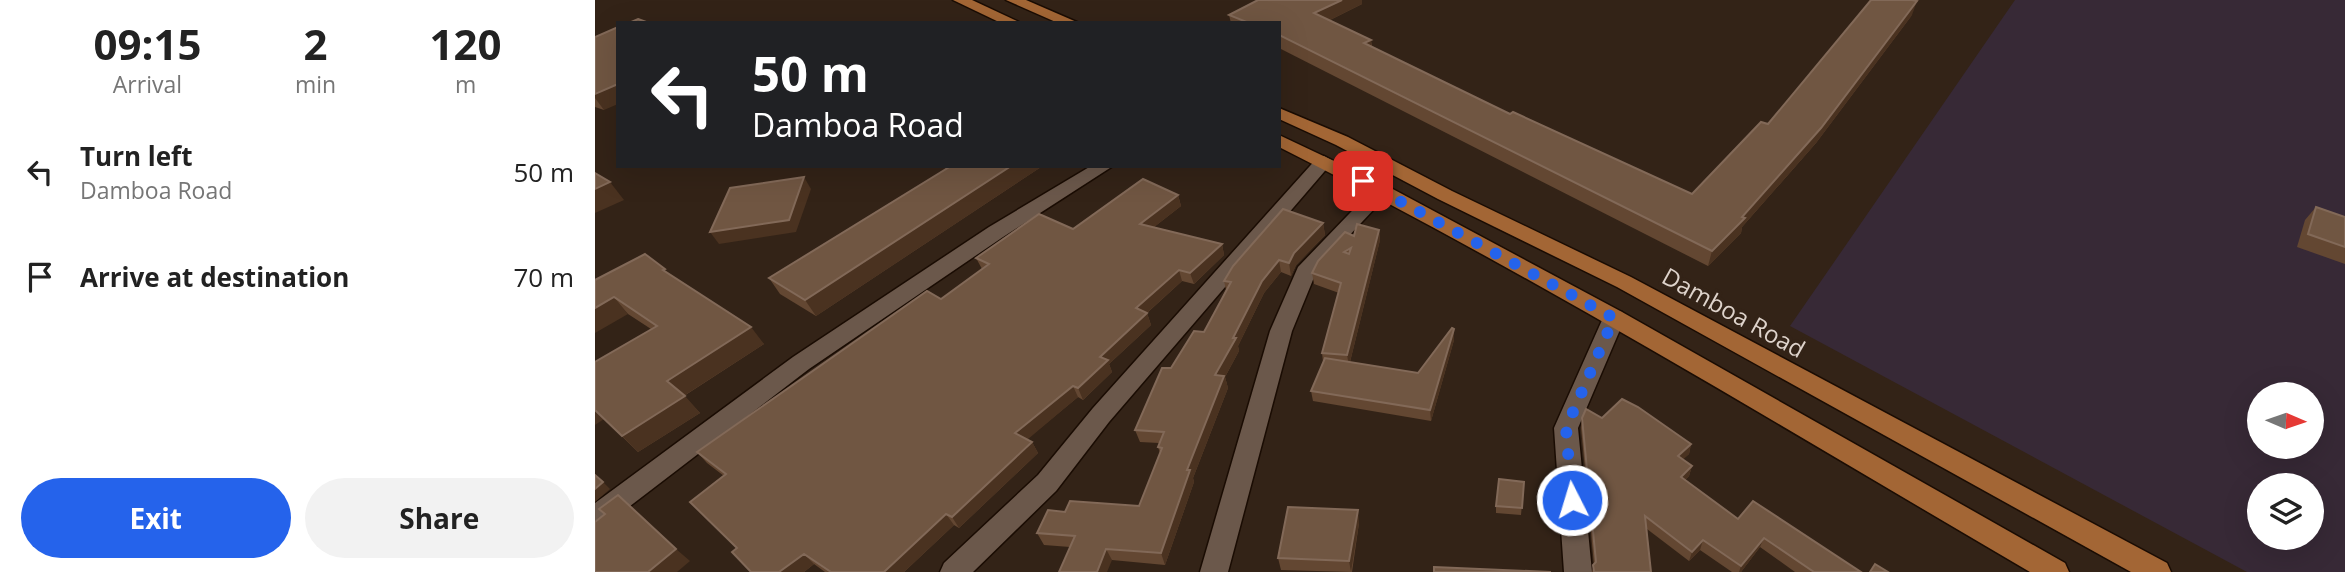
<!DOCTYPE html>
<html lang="en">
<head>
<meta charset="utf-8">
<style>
	:root { --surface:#fff; --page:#f2f2f2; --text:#222; --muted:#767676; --accent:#2563eb }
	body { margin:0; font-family:"Open Sans",sans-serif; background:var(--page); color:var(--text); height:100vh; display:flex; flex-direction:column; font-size:26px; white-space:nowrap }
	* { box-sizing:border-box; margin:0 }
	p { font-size:23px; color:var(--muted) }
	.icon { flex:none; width:38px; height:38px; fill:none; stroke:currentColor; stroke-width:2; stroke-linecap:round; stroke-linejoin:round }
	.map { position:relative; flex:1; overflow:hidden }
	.drawer { display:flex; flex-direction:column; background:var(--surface); width:595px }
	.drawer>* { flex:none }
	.hud { position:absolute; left:21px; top:21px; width:665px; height:147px; border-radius:0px; box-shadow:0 7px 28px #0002; background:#202124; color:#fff; overflow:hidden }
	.needle { width:46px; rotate:92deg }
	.controls { position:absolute; left:1652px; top:382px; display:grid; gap:14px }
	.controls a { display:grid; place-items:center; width:77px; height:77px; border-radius:50%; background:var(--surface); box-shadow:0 7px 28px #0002; font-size:35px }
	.pin { position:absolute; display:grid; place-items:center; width:60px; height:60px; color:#fff; margin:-30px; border-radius:14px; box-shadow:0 4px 10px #0006 }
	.me { position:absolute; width:77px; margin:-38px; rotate:355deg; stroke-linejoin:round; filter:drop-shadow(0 0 5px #0008) }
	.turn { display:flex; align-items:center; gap:24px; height:147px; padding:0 21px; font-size:32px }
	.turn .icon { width:91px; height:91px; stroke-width:2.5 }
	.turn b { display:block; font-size:49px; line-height:60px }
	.eta { display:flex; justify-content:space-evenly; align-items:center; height:119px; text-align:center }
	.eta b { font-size:42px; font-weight:700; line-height:49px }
	.action { display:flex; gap:14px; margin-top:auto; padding:14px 21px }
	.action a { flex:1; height:80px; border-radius:42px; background:var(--accent); color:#fff; font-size:28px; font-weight:700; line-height:80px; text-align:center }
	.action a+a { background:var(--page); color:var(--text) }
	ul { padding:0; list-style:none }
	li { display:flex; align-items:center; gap:21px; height:105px; padding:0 21px }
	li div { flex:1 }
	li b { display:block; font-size:26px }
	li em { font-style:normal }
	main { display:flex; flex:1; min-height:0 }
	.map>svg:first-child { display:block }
</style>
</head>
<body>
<main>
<section class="drawer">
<div class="eta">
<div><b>09:15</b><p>Arrival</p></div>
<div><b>2</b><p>min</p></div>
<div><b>120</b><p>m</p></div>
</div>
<ul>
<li><svg class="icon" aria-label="left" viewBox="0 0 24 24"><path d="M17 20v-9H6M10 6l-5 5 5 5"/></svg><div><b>Turn left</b><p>Damboa Road</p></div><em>50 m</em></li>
<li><svg class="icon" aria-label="arrive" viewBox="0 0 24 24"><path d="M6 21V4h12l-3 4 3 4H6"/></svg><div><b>Arrive at destination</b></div><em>70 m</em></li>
</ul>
<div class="action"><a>Exit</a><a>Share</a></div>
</section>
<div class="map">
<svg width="1750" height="572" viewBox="0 0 1750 572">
	<rect width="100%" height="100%" fill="#332317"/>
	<!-- industrial -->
	<path fill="#372936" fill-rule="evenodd" d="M1420,0H1750V572H1652L1195,326ZM1664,394H1717V446H1664ZM1664,485H1717V537H1664Z"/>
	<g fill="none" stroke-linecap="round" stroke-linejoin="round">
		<!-- street casing -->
		<g stroke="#1a0c03" stroke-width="3">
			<g id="street">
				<polygon points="729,156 738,161 735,165 514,422 461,491 378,572 345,572 349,563 443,475 498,408 723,157"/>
				<polygon points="496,166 518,166 408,237 214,369 9,526 0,529 0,503 198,357 394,227"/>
				<polygon points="787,185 796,191 722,270 697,331 633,572 605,572 675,331 703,267 780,187"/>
				<polygon points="1019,310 1027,312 1030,318 983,428 997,572 969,572 959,428 1008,318 1011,312"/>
			</g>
		</g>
		<!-- primary casing -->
		<g stroke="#1a0c03" stroke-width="3">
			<g id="primary">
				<polygon points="358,0 377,0 426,23 406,23"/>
				<polygon points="411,0 431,0 484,23 463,23"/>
				<polygon points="684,108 753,137 857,191 1036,277 1572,563 1576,572 1536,572 1022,287 843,199 741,145 684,119"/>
				<path d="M684,135L794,187L1027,312L1470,563L1474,572H1435C1187,427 941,276 684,147Z"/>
			</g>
		</g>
		<!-- street -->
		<use href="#street" fill="#6b584b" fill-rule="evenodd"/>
		<!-- primary -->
		<use href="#primary" fill="#a36635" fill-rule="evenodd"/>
	</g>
	<!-- wall -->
	<g fill="#634732">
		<polygon points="663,0 767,0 767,4 735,20 776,40 777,47 915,114 1097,194 1173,124 1317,15 1221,143 1147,227 1146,233 1113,266 684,48 684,23 636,23 634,15"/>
		<polygon points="0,37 9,110 0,107"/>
		<polygon points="446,167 221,316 185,294 174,278"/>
		<polygon points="583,195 586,206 559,227 627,244 629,255 599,284 587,281 552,313 556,325 514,364 517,372 488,400 483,397 432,439 437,442 443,453 364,528 359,525 309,572 230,572 219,564 209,572 156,572 142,548 129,476 112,463 102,452 346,299 387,269 381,258 478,229"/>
		<polygon points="1721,207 1750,217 1750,264 1702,247 1710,220"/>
		<polygon points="728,223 730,235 701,265 696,276 686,272 669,293 643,346 644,351 630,377 633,388 598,478 599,482 570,565 517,560 475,547 449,545 442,533 470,512 544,506 565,453 563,447 564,443 545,442 540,430 576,368 609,332 631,290 629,281"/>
		<polygon points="784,230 785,240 755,362 823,373 859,329 859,340 836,421 718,401 716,391 728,362 727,353 744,293 719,284 717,273 759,236"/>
		<polygon points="75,274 169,344 89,396 105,413 43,452 9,419 56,329 33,314 0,280"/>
		<polygon points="987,418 1007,418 1096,444 1094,454 1088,459 1097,466 1094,476 1090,480 1143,519 1266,572 1200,572 1165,547 1146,572 1137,572 1105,550 1094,561 1052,529 1056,572 997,572 999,565 986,428"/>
		<polygon points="929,482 926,515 901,513 901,506"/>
		<polygon points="764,523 757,572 686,570 683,558"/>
	</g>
	<!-- shaded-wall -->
	<g fill="#4a3220">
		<polygon points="747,0 767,0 767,4 721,27 719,13"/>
		<polygon points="1322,1 1317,15 1221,143 1147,227 1146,233 1113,266 1117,251"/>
		<polygon points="776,40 777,54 769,43"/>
		<polygon points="23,84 23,104 9,110 0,98 0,94"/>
		<polygon points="416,166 446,167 221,316 210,300"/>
		<polygon points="209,177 216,189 201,232 124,244 115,232"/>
		<polygon points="15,182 29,200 0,213 0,189"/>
		<polygon points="583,195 586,206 549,235 545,224"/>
		<polygon points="728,223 730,235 701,265 696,276 694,263 699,253"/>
		<polygon points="784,230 785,240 754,366 752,355"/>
		<polygon points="627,244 629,255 599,284 595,273"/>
		<polygon points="684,260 686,272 669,293 643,346 644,351 630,377 633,388 598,478 599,482 570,565 566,553 620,375 638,338 667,281"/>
		<polygon points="584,270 587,281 544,320 541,308"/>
		<polygon points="19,297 33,314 0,333 0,308"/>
		<polygon points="552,313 556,325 514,364 517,372 488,400 483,388 505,357"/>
		<polygon points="156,327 169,344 87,397 72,381"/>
		<polygon points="859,329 859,340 836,421 835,410"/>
		<polygon points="478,386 483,397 426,445 420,433"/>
		<polygon points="90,396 105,413 43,452 27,436"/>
		<polygon points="0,410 9,419 0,425"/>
		<polygon points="437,442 443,453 364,528 357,517"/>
		<polygon points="1096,444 1094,454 1081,466 1083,456"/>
		<polygon points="1097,466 1094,476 1083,487 1086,477"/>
		<polygon points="8,482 15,489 0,502 0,489"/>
		<polygon points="763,510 764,523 756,572 754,561"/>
		<polygon points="351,514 359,525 309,572 289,572"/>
		<polygon points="1169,538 1165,547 1146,572 1144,572 1146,566"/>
		<polygon points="1108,540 1105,550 1094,561 1097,552"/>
		<polygon points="81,549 95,561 82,572 53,572"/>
		<polygon points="511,549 517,560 512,572 502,572"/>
		<polygon points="209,554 219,564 209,572 184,572"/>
	</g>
	<!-- building -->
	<g fill="#705642" stroke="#826958" stroke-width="2" fill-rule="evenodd">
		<polygon points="663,0 747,0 719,13 776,40 769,43 915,114 918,112 1097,194 1166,122 1173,124 1276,0 1317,0 1322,1 1226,128 1147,217 1150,218 1117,251 684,35 684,23 654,23 634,15"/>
		<polygon points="43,19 54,23 34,23"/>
		<polygon points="23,27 23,84 0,94 0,37"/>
		<polygon points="356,166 416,166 210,300 174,278"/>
		<polygon points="0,173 15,182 0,189"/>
		<polygon points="209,177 194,220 115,232 135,188"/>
		<polygon points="548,179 583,195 545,224 627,244 595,273 584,270 541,308 552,313 505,357 513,360 483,388 478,386 420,433 437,442 357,517 351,514 289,572 236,572 209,554 184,572 156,572 137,552 142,548 95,502 131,474 102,452 332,291 346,299 394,264 381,258 444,214 478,229"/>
		<polygon points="1721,207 1750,217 1750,247 1713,234"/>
		<polygon points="688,209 728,223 699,253 694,263 684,260 667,281 638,338 641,338 620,375 629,376 592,470 595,470 566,553 511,549 502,572 464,572 480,536 442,533 453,510 470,512 475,501 544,506 567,448 563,447 569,432 540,430 567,368 576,368 599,331 609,332 636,282 629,281 638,266"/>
		<path d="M762,224L784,230L752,355L727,353L746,283L717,273L723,261L750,232L759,236ZM756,248L754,254L749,252Z"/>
		<polygon points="50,254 70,269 68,270 156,327 72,381 90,396 27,436 0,410 0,362 62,326 19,297 0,308 0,280"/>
		<polygon points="857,328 859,329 835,410 716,391 730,358 823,373"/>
		<polygon points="1027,399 1043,407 1096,444 1083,456 1097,466 1086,477 1143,519 1158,501 1266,572 1219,572 1169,538 1146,566 1108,540 1097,552 1050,516 1056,572 999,572 998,565 1001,562 987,418 991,409 1007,418"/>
		<polygon points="0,475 8,482 0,489"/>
		<polygon points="904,479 929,482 927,508 901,506"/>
		<polygon points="23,495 81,549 53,572 0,572 0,522 10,514 4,509"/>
		<polygon points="693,507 763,510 754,561 683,558"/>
		<polygon points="1280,564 1293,572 1275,572"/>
		<polygon points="839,567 956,572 839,572"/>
	</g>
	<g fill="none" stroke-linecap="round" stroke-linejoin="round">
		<!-- route -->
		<polyline stroke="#2563eb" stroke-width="12" stroke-dasharray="0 21.6" points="768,181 1019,318 971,428 977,500"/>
	</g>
	<g text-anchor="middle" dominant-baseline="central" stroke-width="7" stroke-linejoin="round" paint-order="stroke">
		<!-- street labels -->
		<g font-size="24" fill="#ded3cb" stroke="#332317">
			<text transform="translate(1139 312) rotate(29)">Damboa Road</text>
		</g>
	</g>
</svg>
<div class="controls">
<a><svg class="needle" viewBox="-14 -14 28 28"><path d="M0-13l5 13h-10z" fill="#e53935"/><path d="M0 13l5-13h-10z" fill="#767676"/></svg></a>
<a><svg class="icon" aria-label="layers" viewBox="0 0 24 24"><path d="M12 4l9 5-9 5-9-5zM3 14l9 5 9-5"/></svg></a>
</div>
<div class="pin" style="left:768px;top:181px;background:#d93025"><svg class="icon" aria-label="arrive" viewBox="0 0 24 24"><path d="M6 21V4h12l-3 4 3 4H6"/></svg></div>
<svg class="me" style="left:977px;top:500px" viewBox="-20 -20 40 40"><circle r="17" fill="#2563eb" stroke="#fff" stroke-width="3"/><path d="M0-11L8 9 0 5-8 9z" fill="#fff"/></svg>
<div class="hud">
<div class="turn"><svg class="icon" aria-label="left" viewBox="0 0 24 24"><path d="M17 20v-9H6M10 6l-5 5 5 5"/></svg><div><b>50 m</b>Damboa Road</div></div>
</div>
</div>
</main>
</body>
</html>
